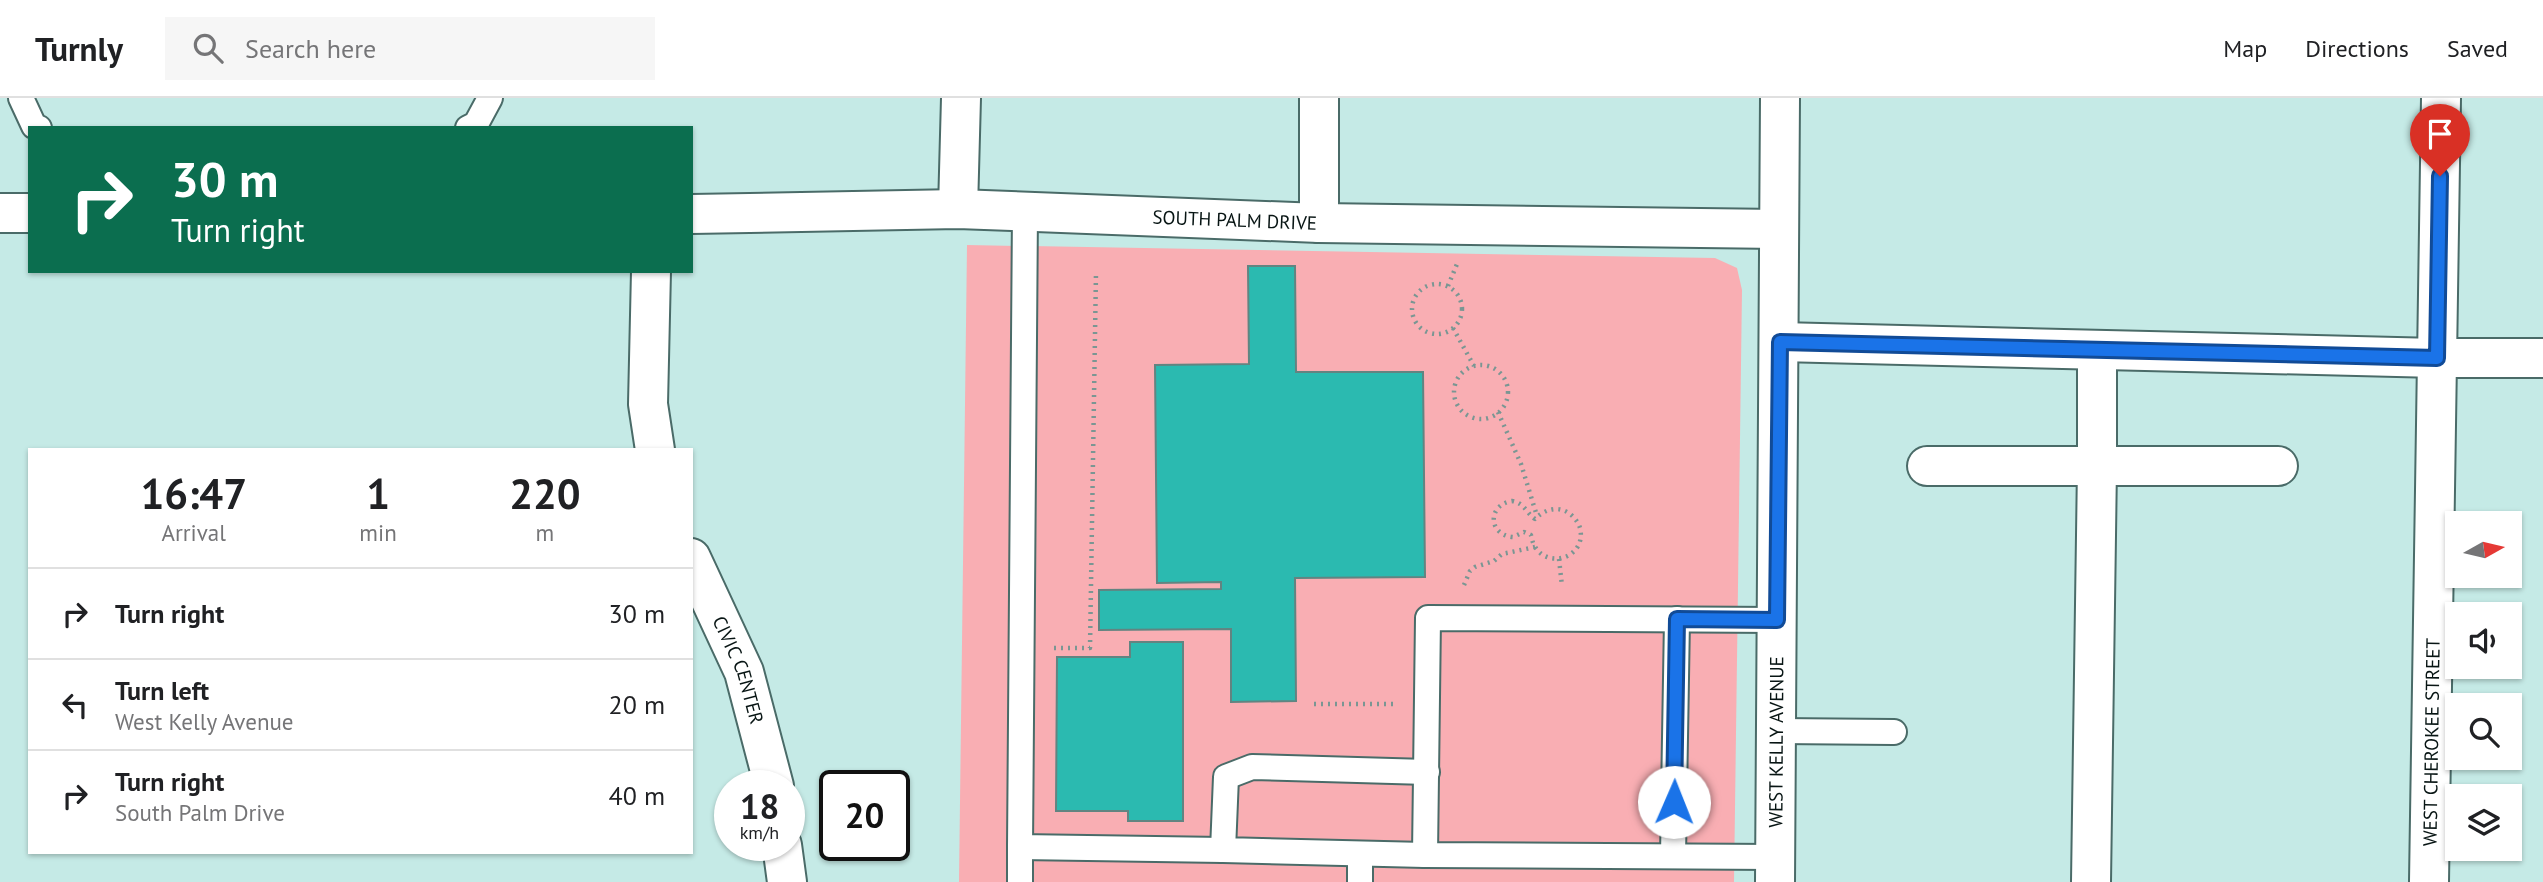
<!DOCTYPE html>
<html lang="en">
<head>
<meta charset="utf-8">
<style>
	:root { --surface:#fff; --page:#f6f6f6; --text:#202124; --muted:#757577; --line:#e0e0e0 }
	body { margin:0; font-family:"PT Sans",sans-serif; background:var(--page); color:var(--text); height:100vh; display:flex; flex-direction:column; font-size:26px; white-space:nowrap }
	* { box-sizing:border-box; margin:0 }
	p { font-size:23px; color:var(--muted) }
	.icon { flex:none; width:38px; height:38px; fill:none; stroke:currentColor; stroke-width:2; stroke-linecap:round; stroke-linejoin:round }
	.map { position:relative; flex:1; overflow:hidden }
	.details { position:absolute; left:28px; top:350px; width:665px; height:406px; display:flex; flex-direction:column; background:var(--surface); border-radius:0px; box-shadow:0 2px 5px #0004 }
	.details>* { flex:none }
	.hud { position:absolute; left:28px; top:28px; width:665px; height:147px; border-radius:0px; box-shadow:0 2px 5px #0004; background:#0b6e4f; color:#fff; overflow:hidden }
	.needle { width:46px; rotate:82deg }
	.controls { position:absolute; left:2445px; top:413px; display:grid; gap:14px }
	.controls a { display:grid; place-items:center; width:77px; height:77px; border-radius:0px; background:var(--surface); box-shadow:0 2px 5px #0004; font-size:35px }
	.speed { position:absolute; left:714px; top:672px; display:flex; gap:14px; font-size:35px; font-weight:700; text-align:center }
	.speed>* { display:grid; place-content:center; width:91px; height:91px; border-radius:50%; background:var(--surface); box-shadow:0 2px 5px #0004; line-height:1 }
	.speed small { font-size:18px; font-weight:400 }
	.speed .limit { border:4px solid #111; border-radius:10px; background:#fff; color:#111 }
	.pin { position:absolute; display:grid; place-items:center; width:60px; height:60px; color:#fff; margin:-72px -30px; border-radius:50% 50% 50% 0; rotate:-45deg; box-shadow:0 0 7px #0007 }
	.pin .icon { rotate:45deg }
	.me { position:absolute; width:77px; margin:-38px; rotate:1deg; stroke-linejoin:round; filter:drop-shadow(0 0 5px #0008) }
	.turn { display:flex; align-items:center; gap:24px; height:147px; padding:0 28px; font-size:32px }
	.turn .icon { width:91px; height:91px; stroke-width:2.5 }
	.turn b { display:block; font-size:49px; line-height:60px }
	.eta { display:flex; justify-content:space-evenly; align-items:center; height:119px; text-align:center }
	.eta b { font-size:42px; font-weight:600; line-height:49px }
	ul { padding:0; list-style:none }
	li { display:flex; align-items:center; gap:21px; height:91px; padding:0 28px; border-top:2px solid var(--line) }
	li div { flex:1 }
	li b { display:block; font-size:26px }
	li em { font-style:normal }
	header { display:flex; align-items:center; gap:42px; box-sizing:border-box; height:98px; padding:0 35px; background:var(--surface); border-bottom:2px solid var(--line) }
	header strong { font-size:33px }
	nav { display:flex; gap:38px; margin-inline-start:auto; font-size:24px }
	.search { width:490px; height:63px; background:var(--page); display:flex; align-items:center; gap:18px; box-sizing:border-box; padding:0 24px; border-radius:0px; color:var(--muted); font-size:26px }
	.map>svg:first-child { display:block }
</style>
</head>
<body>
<header>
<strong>Turnly</strong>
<div class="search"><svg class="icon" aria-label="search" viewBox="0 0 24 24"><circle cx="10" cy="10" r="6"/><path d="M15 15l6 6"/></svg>Search here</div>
<nav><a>Map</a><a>Directions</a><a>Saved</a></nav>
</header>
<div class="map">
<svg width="2543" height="784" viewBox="0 0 2543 784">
	<rect width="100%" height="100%" fill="#c5eae6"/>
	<!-- green -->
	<polygon fill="#f9aeb3" points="967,147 1715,160 1737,170 1742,192 1734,784 959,784"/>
	<!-- building -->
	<g fill="#2bbab0" stroke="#628481" stroke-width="2">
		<polygon points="1248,168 1295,168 1296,274 1423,274 1425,479 1295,480 1296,603 1231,604 1231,531 1099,532 1099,492 1221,491 1221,484 1157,485 1155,267 1249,266"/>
		<polygon points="1130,544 1183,544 1183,723 1128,723 1128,713 1056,713 1057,559 1130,559"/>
	</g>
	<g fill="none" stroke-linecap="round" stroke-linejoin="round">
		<!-- lane casing -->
		<g stroke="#4a6b68" stroke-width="28">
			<g id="lane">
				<polyline points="21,0 34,28 39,30"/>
				<polyline points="468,30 476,26 490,0"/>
				<polyline points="1025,113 1020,749 1223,752"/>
				<polyline points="1777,633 1894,634"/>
				<polyline points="1425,757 1223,752 1226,679 1252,669 1427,674"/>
				<polyline points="1673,758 1677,521"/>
				<polyline points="1775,759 1425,757 1428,520 1777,522"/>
				<polyline points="1020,784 1020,749"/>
				<polyline points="1360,784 1360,756"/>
			</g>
		</g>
		<!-- street casing -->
		<g stroke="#4a6b68" stroke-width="42">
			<g id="street">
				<polyline points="1319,0 1319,125"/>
				<polyline points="958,111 961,0"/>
				<polyline points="0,115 30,115"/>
				<path id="s1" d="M691,116L958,111L1319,125L1779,131"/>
				<polyline points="651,173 648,306 655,352"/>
				<polyline points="1780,244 2437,260 2543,260"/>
				<polyline points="2097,252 2097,368 2278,368"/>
				<polyline points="1927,368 2097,368 2091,784"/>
				<path id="s2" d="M691,460L744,574L774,688"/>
				<polyline points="782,747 787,784"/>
				<path id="s3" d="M2429,784L2441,0"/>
			</g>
		</g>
		<!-- secondary casing -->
		<g stroke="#4a6b68" stroke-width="42">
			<g id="secondary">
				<path id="s4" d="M1775,784L1780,0"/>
			</g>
		</g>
		<!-- path -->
		<g stroke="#7a9693" stroke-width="4.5" stroke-dasharray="2 5" stroke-linecap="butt">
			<circle cx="1437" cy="211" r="25"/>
			<polyline points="1448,188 1457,166"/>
			<polyline points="1453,230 1474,268"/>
			<circle cx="1481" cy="294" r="27"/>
			<polyline points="1498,314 1521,366 1537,418"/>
			<path d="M1512,403C1525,405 1526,415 1535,421C1543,413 1554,408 1565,413C1572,416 1578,423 1580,430C1588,463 1537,475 1531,437L1524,434L1513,439C1488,437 1487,407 1512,403Z"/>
			<polyline points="1559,461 1562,488"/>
			<polyline points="1464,487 1470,473 1475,469 1494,463 1502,456 1535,449"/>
			<polyline points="1054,550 1090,550 1096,174"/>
			<polyline points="1314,606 1393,606 1393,604"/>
		</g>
		<!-- lane -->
		<use href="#lane" stroke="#fff" stroke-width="24"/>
		<!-- street -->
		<use href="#street" stroke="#fff" stroke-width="38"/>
		<!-- secondary -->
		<use href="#secondary" stroke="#fff" stroke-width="38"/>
	</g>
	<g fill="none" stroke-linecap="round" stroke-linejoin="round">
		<!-- route casing -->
		<g stroke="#114b97" stroke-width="18">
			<polyline id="route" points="1674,704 1677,521 1777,522 1780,244 2437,260 2440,78"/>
		</g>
		<!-- route -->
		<use href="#route" stroke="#1a73e8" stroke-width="12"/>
	</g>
	<g text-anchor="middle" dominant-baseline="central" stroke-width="5" stroke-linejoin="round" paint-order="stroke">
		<!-- street labels -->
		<g font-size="19" fill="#081514" stroke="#fff">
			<text stroke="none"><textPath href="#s1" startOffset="544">SOUTH PALM DRIVE</textPath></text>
			<text stroke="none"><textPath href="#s2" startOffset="122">CIVIC CENTER</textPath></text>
			<text stroke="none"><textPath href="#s4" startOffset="140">WEST KELLY AVENUE</textPath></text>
			<text stroke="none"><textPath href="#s3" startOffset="140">WEST CHEROKEE STREET</textPath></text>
		</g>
	</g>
</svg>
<div class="controls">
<a><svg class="needle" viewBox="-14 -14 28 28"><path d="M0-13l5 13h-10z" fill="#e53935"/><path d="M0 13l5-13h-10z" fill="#757577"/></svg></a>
<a><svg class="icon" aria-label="sound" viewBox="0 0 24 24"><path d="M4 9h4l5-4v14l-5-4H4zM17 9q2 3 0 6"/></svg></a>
<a><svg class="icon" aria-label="search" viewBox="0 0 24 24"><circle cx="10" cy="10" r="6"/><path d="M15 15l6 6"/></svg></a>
<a><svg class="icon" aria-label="layers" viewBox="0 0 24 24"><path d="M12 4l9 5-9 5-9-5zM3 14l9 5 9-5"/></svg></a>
</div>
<div class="speed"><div>18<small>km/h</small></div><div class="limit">20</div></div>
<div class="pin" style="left:2440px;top:78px;background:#d93025"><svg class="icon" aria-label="arrive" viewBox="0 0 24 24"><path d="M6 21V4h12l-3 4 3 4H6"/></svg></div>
<svg class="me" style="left:1674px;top:704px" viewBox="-20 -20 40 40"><circle r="19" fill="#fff"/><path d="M0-13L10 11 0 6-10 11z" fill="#1a73e8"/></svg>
<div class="hud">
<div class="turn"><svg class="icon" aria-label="right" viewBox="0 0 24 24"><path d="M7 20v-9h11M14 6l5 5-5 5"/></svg><div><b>30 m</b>Turn right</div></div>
</div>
<section class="details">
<div class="eta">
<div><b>16:47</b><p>Arrival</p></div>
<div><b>1</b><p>min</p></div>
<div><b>220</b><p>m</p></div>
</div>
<ul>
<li><svg class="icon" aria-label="right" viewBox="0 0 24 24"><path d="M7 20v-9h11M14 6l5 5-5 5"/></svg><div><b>Turn right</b></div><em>30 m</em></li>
<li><svg class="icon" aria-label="left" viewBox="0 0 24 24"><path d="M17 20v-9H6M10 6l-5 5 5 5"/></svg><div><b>Turn left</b><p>West Kelly Avenue</p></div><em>20 m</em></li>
<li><svg class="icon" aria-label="right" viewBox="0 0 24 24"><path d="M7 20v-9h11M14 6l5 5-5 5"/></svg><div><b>Turn right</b><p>South Palm Drive</p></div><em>40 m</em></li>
</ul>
</section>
</div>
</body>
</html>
